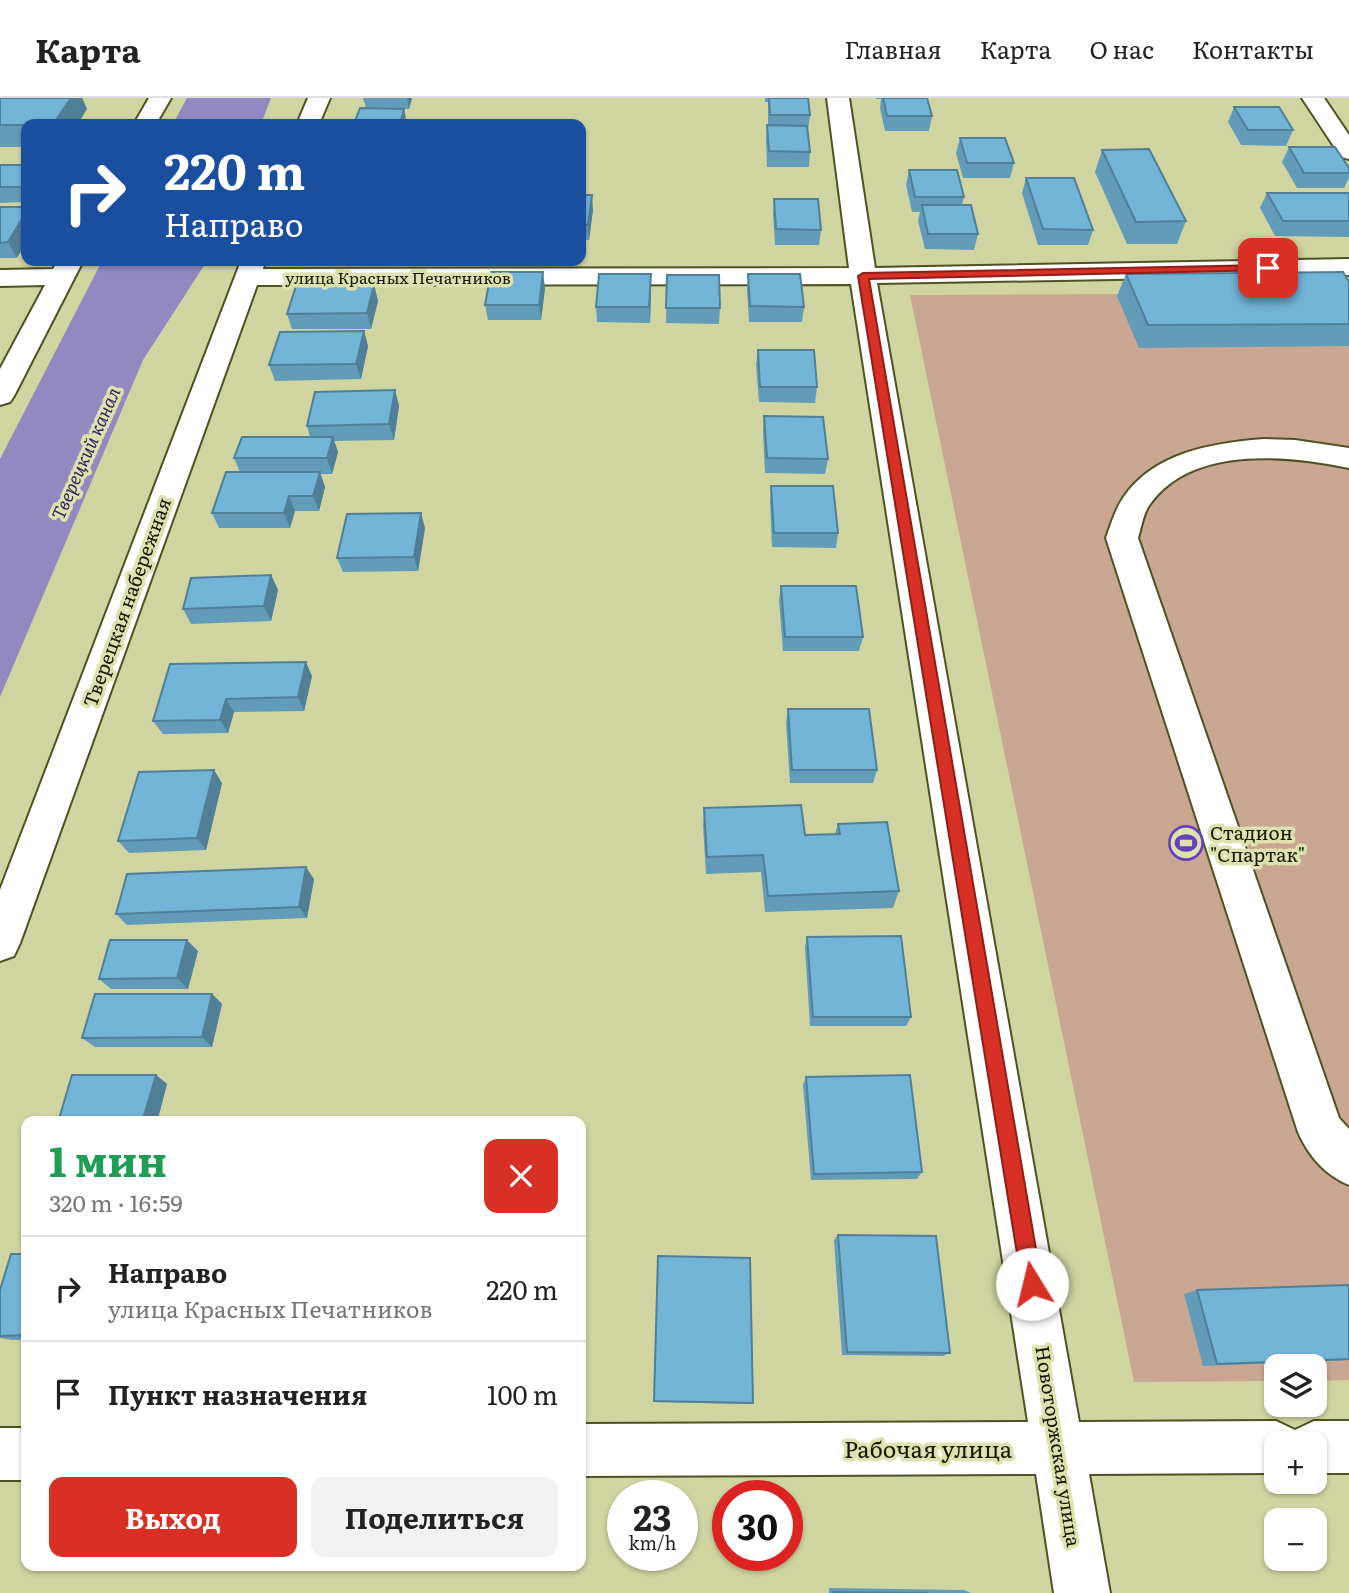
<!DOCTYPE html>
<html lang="ru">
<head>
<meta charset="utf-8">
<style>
	:root { --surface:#fff; --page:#f2f2f2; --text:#222; --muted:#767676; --line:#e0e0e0; --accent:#d93025 }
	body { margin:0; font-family:Literata,serif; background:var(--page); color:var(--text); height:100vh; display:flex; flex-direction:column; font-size:26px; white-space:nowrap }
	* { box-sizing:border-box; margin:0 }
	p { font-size:23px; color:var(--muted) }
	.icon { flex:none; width:38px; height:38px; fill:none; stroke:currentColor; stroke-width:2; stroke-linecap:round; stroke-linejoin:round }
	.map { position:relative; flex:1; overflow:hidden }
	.drawer { position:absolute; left:21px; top:1018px; width:565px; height:455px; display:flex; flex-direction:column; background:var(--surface); border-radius:14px; box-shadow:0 2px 5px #0004 }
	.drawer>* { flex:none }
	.banner { position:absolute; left:21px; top:21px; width:565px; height:147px; border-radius:14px; box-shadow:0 2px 5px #0004; background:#1a4fa0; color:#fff; overflow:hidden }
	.buttons { position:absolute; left:1264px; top:1256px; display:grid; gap:14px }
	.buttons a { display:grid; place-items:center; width:63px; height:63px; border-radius:14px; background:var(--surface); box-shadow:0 2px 5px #0004; font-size:35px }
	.speed { position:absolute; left:607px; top:1382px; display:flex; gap:14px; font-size:35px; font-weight:700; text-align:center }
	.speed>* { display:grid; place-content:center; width:91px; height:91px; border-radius:50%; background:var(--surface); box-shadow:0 2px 5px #0004; line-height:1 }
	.speed small { font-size:18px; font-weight:400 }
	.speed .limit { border:10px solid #d22; background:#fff; color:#111 }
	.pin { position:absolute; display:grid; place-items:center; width:60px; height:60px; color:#fff; margin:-30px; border-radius:14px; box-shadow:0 4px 10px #0006 }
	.me { position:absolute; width:77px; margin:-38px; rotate:351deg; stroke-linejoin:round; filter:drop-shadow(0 0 5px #0008) }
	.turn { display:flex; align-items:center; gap:24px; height:147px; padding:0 28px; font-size:32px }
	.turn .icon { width:91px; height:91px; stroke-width:2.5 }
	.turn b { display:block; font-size:49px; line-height:60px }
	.round { display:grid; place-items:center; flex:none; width:74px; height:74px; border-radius:14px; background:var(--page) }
	.summary { display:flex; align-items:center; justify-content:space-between; height:119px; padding:0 28px }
	h1 { font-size:42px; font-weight:700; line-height:52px; color:#1e9e55 }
	.action { display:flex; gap:14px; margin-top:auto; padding:14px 28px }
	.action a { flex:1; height:80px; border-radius:14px; background:var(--accent); color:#fff; font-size:28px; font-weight:700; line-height:80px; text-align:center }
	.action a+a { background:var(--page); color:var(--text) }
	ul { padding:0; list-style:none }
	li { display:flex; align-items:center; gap:21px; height:105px; padding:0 28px; border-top:2px solid var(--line) }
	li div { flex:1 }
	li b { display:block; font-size:26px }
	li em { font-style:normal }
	header { display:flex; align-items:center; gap:42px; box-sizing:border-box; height:98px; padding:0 35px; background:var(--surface); border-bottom:2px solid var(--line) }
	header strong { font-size:33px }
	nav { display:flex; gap:38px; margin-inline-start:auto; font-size:24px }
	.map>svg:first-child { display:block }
</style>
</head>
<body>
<header>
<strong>Карта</strong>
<nav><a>Главная</a><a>Карта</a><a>О нас</a><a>Контакты</a></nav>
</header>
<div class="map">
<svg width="1349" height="1495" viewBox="0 0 1349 1495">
	<rect width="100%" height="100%" fill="#d1d5a2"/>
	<!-- green -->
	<polygon fill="#caa793" points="1334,195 1349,220 1349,1282 1314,1283 1314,1269 1276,1269 1276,1283 1134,1284 910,197"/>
	<!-- water -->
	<g fill="#9289c1">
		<polygon points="187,0 271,0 261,26 173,26"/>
		<polygon points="102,163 207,163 143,262 0,599 0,361"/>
	</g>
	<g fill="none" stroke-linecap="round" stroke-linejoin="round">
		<!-- minor casing -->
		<g stroke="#4e5122" stroke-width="4">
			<g id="minor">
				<polygon points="149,0 171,0 156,26 134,26"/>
				<polygon points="308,0 330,0 319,26 297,26"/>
				<polygon points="827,0 849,0 875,170 1349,161 1349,177 877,185 1079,1324 1276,1323 1295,1332 1314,1323 1349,1323 1349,1375 1314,1375 1314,1346 1276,1346 1276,1375 1089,1376 1110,1495 1054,1495 1036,1376 581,1378 581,1326 1028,1324 851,186 257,187 20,845 14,858 0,863 0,792 241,163 265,163 263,171 849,170"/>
				<polygon points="1302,0 1324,0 1349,37 1349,61 1341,59"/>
				<polygon points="58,163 83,163 14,298 10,304 0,307 0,271 45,187 0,188 0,172 53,171"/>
				<path d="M1264,341L1295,342L1349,350V370C1286,357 1189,347 1148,409C1143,418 1141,430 1138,440L1339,1020L1349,1031V1087C1325,1077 1308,1057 1298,1034L1106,440C1111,426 1115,412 1123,400C1154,354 1213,345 1264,341Z"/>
				<rect x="0" y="1330" width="26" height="52"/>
			</g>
		</g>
		<!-- minor -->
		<use href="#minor" fill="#fff" fill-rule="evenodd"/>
	</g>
	<!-- wall -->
	<g fill="#639cb9">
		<polygon points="0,0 82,0 87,11 26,26 26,49 0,49"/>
		<polygon points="363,0 412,0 409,11 404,11 407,26 354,26 366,10"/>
		<polygon points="765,0 808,0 810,17 808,32 810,54 809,69 767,69 766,42 767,27 768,27 768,4 765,4"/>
		<polygon points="876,0 927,0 932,18 929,33 885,33 880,10 881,1 876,1"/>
		<polygon points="1234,9 1293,32 1286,48 1241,47 1228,24"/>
		<polygon points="960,40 1014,65 1010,80 963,80 956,55"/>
		<polygon points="1289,49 1349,70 1349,80 1344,90 1297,90 1282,64"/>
		<polygon points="1102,52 1186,123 1177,146 1127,146 1095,74"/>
		<polygon points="0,67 26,67 26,104 0,105"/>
		<polygon points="909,72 964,99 962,107 978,136 974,152 925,151 918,123 920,114 912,114 906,87"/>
		<polygon points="1026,80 1093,132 1088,147 1038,147 1022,95"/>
		<polygon points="1267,95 1349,95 1349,139 1275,138 1260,110"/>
		<polygon points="581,97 593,112 589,142 581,142"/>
		<polygon points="774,101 821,132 819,147 775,147 773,116"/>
		<polygon points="0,109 17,160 0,160"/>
		<polygon points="651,176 650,225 597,224 596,209"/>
		<polygon points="748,176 804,209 802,224 749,224 747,191"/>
		<polygon points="1126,176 1349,184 1349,248 1139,250 1117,198"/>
		<polygon points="667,177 720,210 719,226 666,225"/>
		<polygon points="374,187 378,203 371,231 292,231 287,216"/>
		<polygon points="545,190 541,222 488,222 485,207"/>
		<polygon points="364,233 368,248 361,281 275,283 269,267"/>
		<polygon points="758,252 817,289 815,305 759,304 756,267"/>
		<polygon points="395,292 399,308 394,342 334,343 338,354 332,376 320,376 325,389 319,413 295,413 290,430 219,430 212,415 240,374 234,360 310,339 307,328"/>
		<polygon points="764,318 828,361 825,376 765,375 763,334"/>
		<polygon points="771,388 838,435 836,450 772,449 770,403"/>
		<polygon points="425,430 418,473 343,474 337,460"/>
		<polygon points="271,477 278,492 271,523 191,526 183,511"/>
		<polygon points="781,488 863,539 859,553 783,553 779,502"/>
		<polygon points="170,566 312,578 304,613 234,614 228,635 163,636 153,623"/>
		<polygon points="788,611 877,672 873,685 790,685 786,625"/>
		<polygon points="222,685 206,752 129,755 118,743"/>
		<polygon points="704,710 805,737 835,736 838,726 899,793 893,810 765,814 761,774 706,776 703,728"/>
		<polygon points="314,781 307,820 127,827 116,816"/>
		<polygon points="807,839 911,919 906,928 810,928 805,849"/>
		<polygon points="198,853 188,891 111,891 99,881"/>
		<polygon points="212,896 222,906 212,949 95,949 82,940"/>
		<polygon points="156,977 167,986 157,1024 64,1024 59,1021"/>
		<polygon points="806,979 922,1074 917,1081 811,1082 803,987"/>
		<polygon points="838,1137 950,1255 943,1258 842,1257 834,1142"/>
		<polygon points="26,1156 26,1242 12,1242 0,1240 0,1192"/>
		<polygon points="1349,1187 1349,1262 1203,1268 1184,1196 1197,1192"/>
		<polygon points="654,1303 753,1305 751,1306 655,1304"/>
		<polygon points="829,1490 964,1492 971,1495 829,1495"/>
	</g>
	<!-- shaded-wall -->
	<g fill="#507f96">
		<polygon points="71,0 82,0 87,11 78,26 53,26"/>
		<polygon points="407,0 412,0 409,11"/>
		<polygon points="404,11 407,26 400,26"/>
		<polygon points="592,97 593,112 589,142 588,127"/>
		<polygon points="26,114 26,144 17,160 8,144"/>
		<polygon points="543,174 545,190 541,222 539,207"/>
		<polygon points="651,176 651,192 650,225 649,209"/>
		<polygon points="374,187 378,203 371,231 367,215"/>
		<polygon points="364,233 368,248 361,281 356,266"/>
		<polygon points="395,292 399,308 394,342 389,326"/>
		<polygon points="333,339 338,354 332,376 327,360"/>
		<polygon points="320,374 325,389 319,413 313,398"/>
		<polygon points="289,398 295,413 290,430 284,415"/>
		<polygon points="421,415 425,430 418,473 414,459"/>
		<polygon points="271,477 278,492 271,523 264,508"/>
		<polygon points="306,564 312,578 304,613 298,599"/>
		<polygon points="226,601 234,614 228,635 220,622"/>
		<polygon points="214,672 222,685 206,752 197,740"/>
		<polygon points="306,769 314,781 307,820 299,809"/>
		<polygon points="187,842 198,853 188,891 177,880"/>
		<polygon points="212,896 222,906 212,949 202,939"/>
		<polygon points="156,977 167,986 157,1024 147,1024 143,1021"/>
	</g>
	<!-- building -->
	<g fill="#73b5d7" stroke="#507f96" stroke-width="2">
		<polygon points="0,0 71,0 53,26 26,27 0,27"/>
		<polygon points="769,0 808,0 810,17 770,17"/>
		<polygon points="883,0 927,0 932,18 887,18"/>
		<polygon points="1234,9 1279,9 1293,32 1248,32"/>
		<polygon points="360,10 404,11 400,26 354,26"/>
		<polygon points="767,27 807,28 810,54 769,53"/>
		<polygon points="960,40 1005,40 1014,65 967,65"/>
		<polygon points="1289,49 1335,49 1349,70 1349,75 1304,75"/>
		<polygon points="1149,51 1186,123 1136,124 1102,52"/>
		<rect x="0" y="67" width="26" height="22"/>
		<polygon points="909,72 957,72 964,99 915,99"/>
		<polygon points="1026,80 1074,80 1093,132 1043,131"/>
		<polygon points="1267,95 1349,95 1349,123 1283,123"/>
		<polygon points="581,97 592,97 588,127 581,127"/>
		<polygon points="774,101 818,101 821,132 776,131"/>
		<polygon points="922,107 971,107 978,136 928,136"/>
		<polygon points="0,109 26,109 26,114 8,144 0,145"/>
		<polygon points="491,174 543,174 539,207 485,207"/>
		<polygon points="1343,174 1349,184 1349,226 1148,227 1126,176"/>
		<polygon points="599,176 651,176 649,209 596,209"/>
		<polygon points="748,176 800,176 804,209 750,208"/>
		<polygon points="667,177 719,177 720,210 666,210"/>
		<polygon points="374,187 367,215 287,216 296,188"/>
		<polygon points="364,233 356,266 269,267 280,234"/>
		<polygon points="758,252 814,252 817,289 760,289"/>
		<polygon points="395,292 389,326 307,328 315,294"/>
		<polygon points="764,318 823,319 828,361 767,360"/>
		<polygon points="242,339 333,339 327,360 234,360"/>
		<polygon points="226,374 320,374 313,398 289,398 284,415 212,415"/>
		<polygon points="771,388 833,388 838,435 774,435"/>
		<polygon points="421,415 414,459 337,460 347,416"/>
		<polygon points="271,477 264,508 183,511 191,480"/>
		<polygon points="781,488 856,488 863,539 785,539"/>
		<polygon points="306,564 298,599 226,601 220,622 153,623 170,566"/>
		<polygon points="788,611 869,611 877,672 792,672"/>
		<polygon points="214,672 197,740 118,743 139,674"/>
		<polygon points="801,707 805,737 840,736 838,726 887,724 899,793 768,798 763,757 707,759 704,710"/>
		<polygon points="306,769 299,809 116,816 127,776"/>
		<polygon points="901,838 911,919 813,919 807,839"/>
		<polygon points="110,842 187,842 177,880 99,881"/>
		<polygon points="95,896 212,896 202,939 82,940"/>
		<polygon points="72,977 156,977 143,1021 59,1021"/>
		<polygon points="910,977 922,1074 814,1076 806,979"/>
		<polygon points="838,1137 936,1138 950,1255 847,1254"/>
		<polygon points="11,1156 26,1156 26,1237 0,1238 0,1192"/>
		<polygon points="658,1158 750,1160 753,1305 654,1303"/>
		<polygon points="1349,1187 1349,1261 1217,1266 1197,1192"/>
		<polygon points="833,1494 928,1495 833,1495"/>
	</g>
	<!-- route -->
	<polygon fill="#d93025" stroke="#8d1f18" stroke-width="2" points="1268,167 1273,170 1272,172 869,181 1042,1186 1039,1193 1032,1196 1025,1193 1022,1186 858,178 863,175"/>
	<!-- icons -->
	<defs>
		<g id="stadium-ring" transform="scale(1.75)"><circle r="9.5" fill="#dee2ae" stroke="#6542bb" stroke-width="1.5"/><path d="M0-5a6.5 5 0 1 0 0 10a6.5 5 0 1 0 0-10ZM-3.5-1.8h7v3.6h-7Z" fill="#6542bb"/></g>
	</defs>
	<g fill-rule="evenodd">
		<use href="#stadium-ring" x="1186" y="745"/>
	</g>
	<g text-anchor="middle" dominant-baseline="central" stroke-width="7" stroke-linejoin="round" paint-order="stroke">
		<!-- far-street labels -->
		<g font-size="16" fill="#141503" stroke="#dee2ae">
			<text x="398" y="179">улица Красных Печатников</text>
		</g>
		<!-- far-water labels -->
		<g font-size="18" font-style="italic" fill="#342164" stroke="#dee2ae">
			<text transform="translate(85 355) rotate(-66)">Тверецкий канал</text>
		</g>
		<!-- street labels -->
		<g font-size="19" fill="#141503" stroke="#dee2ae">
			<text transform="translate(126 504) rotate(-70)">Тверецкая набережная</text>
			<text transform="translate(1059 1348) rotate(81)">Новоторжская улица</text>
		</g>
		<!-- poi labels -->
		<g font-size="19" fill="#141503" stroke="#dee2ae" text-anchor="start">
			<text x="1210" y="734">Стадион<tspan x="1210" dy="22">"Спартак"</tspan></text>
		</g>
		<!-- near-street labels -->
		<g font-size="23" fill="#141503" stroke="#dee2ae">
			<text x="928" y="1350">Рабочая улица</text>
		</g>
	</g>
</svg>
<div class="buttons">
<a><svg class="icon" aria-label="layers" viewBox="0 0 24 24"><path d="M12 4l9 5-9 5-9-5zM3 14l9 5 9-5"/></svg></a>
<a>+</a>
<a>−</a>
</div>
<div class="speed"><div>23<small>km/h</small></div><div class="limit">30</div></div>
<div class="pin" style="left:1268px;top:170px;background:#d93025"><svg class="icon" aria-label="arrive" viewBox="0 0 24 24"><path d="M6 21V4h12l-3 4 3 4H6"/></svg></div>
<svg class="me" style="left:1032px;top:1186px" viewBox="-20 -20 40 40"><circle r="19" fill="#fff"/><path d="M0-13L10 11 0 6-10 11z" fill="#d93025"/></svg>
<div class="banner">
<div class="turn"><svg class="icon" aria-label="right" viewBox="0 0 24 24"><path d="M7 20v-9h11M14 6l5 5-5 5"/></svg><div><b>220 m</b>Направо</div></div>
</div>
<section class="drawer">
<div class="summary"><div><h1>1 мин</h1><p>320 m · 16:59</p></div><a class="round" style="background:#d93025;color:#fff"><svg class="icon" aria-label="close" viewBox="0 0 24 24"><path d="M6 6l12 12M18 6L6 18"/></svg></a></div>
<ul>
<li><svg class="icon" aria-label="right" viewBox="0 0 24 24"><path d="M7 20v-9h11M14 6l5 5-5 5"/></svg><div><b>Направо</b><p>улица Красных Печатников</p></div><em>220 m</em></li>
<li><svg class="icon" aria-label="arrive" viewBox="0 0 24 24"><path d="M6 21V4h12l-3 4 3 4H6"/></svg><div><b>Пункт назначения</b></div><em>100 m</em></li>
</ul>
<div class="action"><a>Выход</a><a>Поделиться</a></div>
</section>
</div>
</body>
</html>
